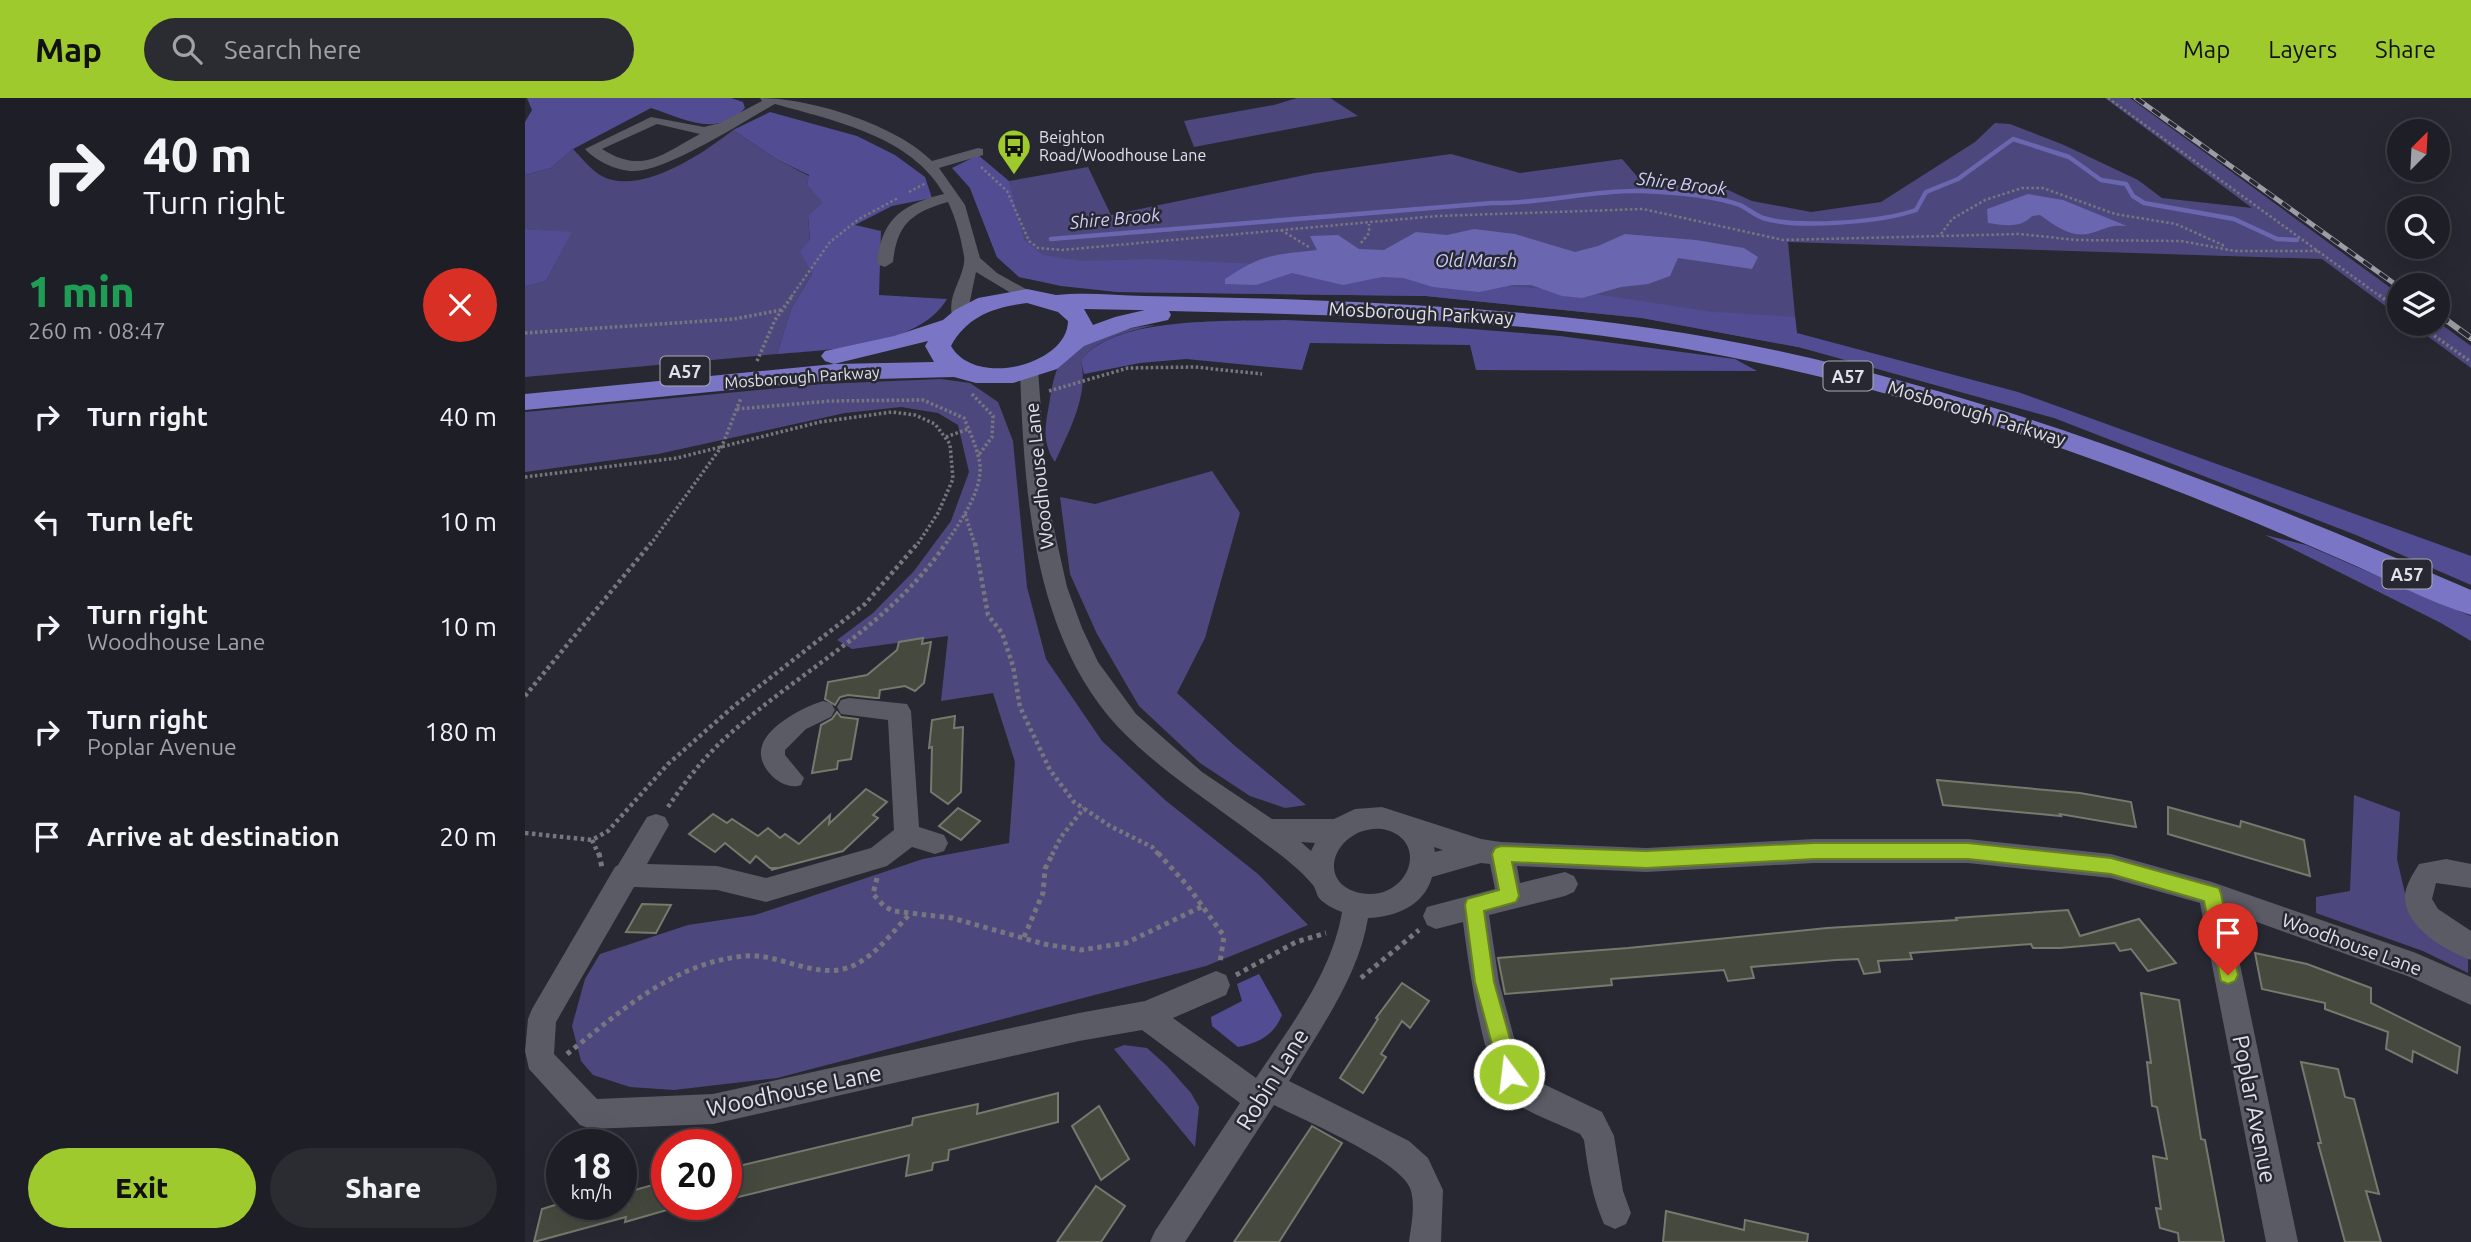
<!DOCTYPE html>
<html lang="en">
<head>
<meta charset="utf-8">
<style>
	:root { --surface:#1e1e26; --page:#2b2b32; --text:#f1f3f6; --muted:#a1a2a7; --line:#3c3c43; --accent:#9fca2d }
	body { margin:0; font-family:Ubuntu,sans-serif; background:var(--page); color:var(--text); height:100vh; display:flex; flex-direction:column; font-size:26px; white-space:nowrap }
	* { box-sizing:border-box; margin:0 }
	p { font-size:23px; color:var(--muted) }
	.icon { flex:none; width:38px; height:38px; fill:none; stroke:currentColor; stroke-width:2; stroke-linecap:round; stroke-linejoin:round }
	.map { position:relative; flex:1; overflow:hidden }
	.details { display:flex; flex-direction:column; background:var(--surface); width:525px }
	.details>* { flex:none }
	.hud { background:#1e1e26; color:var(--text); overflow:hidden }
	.needle { width:46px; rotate:24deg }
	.buttons { position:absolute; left:1862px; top:21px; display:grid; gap:14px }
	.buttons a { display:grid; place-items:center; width:63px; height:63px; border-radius:50%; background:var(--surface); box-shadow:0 7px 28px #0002,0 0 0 2px var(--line); font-size:35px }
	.speed { position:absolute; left:21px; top:1031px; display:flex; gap:14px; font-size:35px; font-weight:700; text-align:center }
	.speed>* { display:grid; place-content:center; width:91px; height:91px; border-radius:50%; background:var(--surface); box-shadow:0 7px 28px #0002,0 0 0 2px var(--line); line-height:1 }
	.speed small { font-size:18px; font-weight:400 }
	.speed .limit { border:10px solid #d22; background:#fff; color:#111 }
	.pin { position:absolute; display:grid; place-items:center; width:60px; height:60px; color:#fff; margin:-72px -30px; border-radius:50% 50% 50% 0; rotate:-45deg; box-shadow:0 0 7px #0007 }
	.pin .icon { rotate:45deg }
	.me { position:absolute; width:77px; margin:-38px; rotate:345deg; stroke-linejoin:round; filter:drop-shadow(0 0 5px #0008) }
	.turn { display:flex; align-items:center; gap:24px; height:147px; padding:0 28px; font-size:32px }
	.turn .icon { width:91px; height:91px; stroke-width:2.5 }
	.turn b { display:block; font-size:49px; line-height:60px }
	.round { display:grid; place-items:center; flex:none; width:74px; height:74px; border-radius:37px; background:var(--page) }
	.summary { display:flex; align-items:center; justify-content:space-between; height:119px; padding:0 28px }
	h1 { font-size:42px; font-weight:800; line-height:52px; color:#1e9e55 }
	.cta { display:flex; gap:14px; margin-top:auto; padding:14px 28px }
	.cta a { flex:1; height:80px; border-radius:42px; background:var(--accent); color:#111; font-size:28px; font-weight:800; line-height:80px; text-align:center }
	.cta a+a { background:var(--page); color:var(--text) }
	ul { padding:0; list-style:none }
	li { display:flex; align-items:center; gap:21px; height:105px; padding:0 28px }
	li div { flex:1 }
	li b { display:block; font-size:26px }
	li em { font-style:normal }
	header { display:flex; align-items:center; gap:42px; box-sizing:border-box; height:98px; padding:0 35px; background:var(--accent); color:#111 }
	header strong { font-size:33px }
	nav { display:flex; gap:38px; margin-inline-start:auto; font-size:24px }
	.search { width:490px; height:63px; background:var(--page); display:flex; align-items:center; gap:18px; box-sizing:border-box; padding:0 24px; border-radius:38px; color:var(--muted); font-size:26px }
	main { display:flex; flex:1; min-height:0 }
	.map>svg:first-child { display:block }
</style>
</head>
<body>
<header>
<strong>Map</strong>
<div class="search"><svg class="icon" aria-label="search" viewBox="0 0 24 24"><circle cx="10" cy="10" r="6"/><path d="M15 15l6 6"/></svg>Search here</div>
<nav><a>Map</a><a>Layers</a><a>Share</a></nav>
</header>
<main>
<section class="details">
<div class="hud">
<div class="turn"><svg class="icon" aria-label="right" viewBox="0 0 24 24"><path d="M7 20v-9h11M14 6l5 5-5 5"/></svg><div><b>40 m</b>Turn right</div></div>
</div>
<div class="summary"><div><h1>1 min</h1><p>260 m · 08:47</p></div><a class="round" style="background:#d93025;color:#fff"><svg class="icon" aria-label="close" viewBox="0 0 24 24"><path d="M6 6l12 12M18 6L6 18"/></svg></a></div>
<ul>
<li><svg class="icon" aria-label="right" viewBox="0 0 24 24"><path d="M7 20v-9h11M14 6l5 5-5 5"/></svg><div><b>Turn right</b></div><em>40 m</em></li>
<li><svg class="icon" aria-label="left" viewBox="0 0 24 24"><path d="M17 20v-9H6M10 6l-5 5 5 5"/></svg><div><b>Turn left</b></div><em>10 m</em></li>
<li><svg class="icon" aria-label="right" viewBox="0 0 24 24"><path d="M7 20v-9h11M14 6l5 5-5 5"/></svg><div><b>Turn right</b><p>Woodhouse Lane</p></div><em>10 m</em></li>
<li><svg class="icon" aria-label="right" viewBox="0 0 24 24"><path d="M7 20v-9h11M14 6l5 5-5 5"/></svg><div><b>Turn right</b><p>Poplar Avenue</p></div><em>180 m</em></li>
<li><svg class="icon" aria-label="arrive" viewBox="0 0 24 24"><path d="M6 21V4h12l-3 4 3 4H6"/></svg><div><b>Arrive at destination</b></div><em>20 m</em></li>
</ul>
<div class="cta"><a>Exit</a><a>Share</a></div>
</section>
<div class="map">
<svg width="1946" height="1144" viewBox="0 0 1946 1144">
	<rect width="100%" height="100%" fill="#282832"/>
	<!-- green -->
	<g fill="#4c487e">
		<polygon points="772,0 805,0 833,18 669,49 659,23 749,7"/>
		<polygon points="1580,0 1605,0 1874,196 1874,218 1797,161 1263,144 1273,249 1117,220 901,198 592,194 494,179 472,159 445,90 563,69 586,117 790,75 926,56 995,75 1097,61 1117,84 1203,92 1227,103 1286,114 1356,104 1450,44 1470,25 1485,26 1539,47 1613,82 1637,100 1727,110"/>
		<path d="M208,32L253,62L284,78L282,87L299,105L283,117L285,143L276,153L287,176L266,211L252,256L0,279V189L21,183L46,135L0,131V77L26,70L48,51C56,59 65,71 75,77C113,100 179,55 208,32Z"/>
		<polygon points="1913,224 1946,248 1946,270 1886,226"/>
		<path d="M630,227C604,234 572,239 556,263C564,297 544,333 530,364C517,345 520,328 524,307C526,294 528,281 533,269C546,241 602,229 630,227Z"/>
		<polygon points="416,281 445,285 473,304 488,343 502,489 521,561 577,643 640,702 733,776 783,827 681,868 252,980 149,992 105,989 68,977 56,963 47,928 60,881 75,856 163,827 230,817 398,761 484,745 490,664 468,595 416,603 423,538 327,551 312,542 348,515 389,473 426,423 444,374 433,327 413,315 376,309 320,315 133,356 0,374 0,314 297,286"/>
		<polygon points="687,373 715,415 680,540 652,595 710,648 781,707 760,710 725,698 675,665 614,608 572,536 545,476 535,399 570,406"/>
		<polygon points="1829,697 1875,714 1872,761 1882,804 1943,856 1943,875 1898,853 1791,815 1791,799 1825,793"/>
		<polygon points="599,947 622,950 642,968 666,995 674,1009 670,1049 589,951"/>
	</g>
	<!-- forest -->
	<g fill="#524c93">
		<path d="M2,0H206L218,4L220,10C192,40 159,21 126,10L48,51L26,70L0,77V24L7,12Z"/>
		<path d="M245,14L332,38L370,57L400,79L407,100L367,108L330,127L356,133L354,197L422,201C394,249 302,252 252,256L266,211L287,176L275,153L285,142L283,117L298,105L282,87L284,77L253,62L208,32Z"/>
		<polygon points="453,57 484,83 499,142 518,157 556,163 626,161 812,170 820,175 1057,194 1188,214 1270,219 1272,235 1493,294 1946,458 1946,487 1831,437 1529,320 1273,249 1117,220 901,198 592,194 536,188 494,179 472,159 445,90 427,70"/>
		<polygon points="0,131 47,134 21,183 0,189"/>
		<path d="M760,222L921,229L1035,238L1210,261L1232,273L951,272L945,247L785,245L777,272L661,261L615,265L559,276L556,263C587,217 708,224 760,222Z"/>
		<polygon points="1740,437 1781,447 1946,518 1946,543 1916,525"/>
		<path d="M734,876L757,917C749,937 734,945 713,949L687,928L686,919L717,903L712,886Z"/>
	</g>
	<!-- water -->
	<g fill="#6a66af">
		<path d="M1503,96L1538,102L1602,128C1585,127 1585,129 1570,134C1548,142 1532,129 1515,117L1507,118C1495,131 1479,127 1463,125L1462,111Z"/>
		<path d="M949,131L990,136L1050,154L1073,148L1100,136L1171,142L1219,150L1233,159L1227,171L1153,160L1145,178L1123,186L1096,189L1057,200L1037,198L1006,187H988L954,194L908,189L878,180L857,179L818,187L767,175L731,187L700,186V181C738,156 747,157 792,152L785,138L813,137L834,151L859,152L891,134L922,137Z"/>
	</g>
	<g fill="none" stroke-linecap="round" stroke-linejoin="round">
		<!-- stream -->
		<path stroke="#6a66af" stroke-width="4.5" d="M526,141L967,105C1018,106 1065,92 1115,93C1144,94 1187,97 1215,107C1223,111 1230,117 1238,120C1273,131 1357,124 1391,112L1401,94L1433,81L1488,41L1544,59L1576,82L1601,86L1608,98L1619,105L1709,121L1752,141L1772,142"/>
	</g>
	<!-- building -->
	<g fill="#45493e" stroke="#75796e" stroke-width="2">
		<polygon points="398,540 397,546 406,544 399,585 390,593 380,588 355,592 354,600 351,600 323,597 315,599 310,607 300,601 303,584 342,577 372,552 374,544"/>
		<polygon points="312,614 316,619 333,621 326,661 313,663 312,671 287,675 296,627 307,621"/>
		<polygon points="430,618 429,630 438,629 436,694 423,706 406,694 407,649 404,650 407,622"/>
		<polygon points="1412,682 1555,695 1606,704 1611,729 1535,716 1536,718 1418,707"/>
		<polygon points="341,691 362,704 348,717 353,720 318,753 246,772 249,770 245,770 231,758 225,765 200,745 190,754 164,736 188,716 202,725 207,721 233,738 243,730 255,740 260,736 274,746 305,717 304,726"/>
		<polygon points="1643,709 1715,729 1716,723 1779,742 1785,778 1643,736"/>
		<polygon points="433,710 455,723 436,742 414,728"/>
		<polygon points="117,806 146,807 131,835 101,834"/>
		<polygon points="1543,812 1555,838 1614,821 1651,865 1623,873 1606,851 1595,853 1590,845 1535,850 1508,850 1506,846 1385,855 1387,861 1353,863 1355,874 1339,876 1333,861 1311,862 1226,869 1229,880 1203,883 1199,872 1086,881 1087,887 980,896 973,860 1103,850 1302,830 1432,822 1431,820"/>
		<polygon points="1730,855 1782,866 1846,890 1846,905 1935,949 1932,975 1888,953 1887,964 1861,951 1863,934 1800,911 1800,905 1737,891"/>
		<polygon points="877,885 904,903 885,930 877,923 856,956 861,959 838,995 815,980 853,921 851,920"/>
		<polygon points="1616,895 1654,902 1676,1041 1680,1042 1699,1144 1654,1144 1653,1135 1635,1130 1631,1110 1636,1111 1628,1058 1642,1061 1632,1009 1627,1008 1622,964 1626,965"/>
		<polygon points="1776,964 1813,971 1820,999 1829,1001 1854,1096 1841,1093 1856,1144 1820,1144 1793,1045 1796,1045"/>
		<polygon points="533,995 533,1024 424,1052 423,1062 408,1065 407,1072 381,1078 384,1057 201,1102 201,1071 387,1027 388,1020 453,1006 452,1016"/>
		<polygon points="574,1008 604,1061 576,1082 547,1028"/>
		<polygon points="787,1028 817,1045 754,1144 709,1144"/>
		<polygon points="142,1083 142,1112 100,1124 101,1119 9,1144 17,1111 33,1106 103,1106 106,1093"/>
		<polygon points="571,1088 600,1108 576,1144 532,1144"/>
		<polygon points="1141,1113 1219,1132 1220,1122 1283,1136 1282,1144 1138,1144"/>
	</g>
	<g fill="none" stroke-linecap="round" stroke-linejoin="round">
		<!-- path-far3 -->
		<g stroke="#76767f" stroke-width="2.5" stroke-dasharray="2.5 2.5" stroke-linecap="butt">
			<polyline points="1583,0 1856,199"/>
			<polyline points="456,69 482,93 504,143 513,150 537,152 912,118 1118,111 1258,142 1495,136 1551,142 1656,143 1710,153 1793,153"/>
			<polyline points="384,94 401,85"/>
			<polyline points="756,132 784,149"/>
			<polyline points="1416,136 1427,121 1460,102 1497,90 1518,90 1590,116 1651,126 1700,148"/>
			<polyline points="836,145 844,135 844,126"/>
			<polyline points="266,199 305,144 334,121 373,100"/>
		</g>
		<!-- path-far2 -->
		<g stroke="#76767f" stroke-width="3.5" stroke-dasharray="2.5 2.5" stroke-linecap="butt">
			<polyline points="1854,197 1874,212"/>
			<polyline points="1893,226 1946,264"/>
			<polyline points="0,235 209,221 256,212"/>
			<polyline points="232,263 250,222 268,197"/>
			<polyline points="524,293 603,270 670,269 737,276"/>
			<polyline points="447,296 468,318 467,339 453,358"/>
			<path d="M212,311L305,303L398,302L439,320C445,335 453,351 455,367C457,395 434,425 420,447"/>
			<polyline points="421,339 443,331"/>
			<polyline points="0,379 152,360 295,324 367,314 390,317 410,326 425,346 428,381 413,415 392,447"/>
			<polyline points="440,416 450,447"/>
			<polyline points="125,447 197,348 216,300"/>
		</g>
		<!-- path-far1 -->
		<g stroke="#76767f" stroke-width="4.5" stroke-dasharray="3.5 3.5" stroke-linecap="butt">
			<polyline points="450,445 463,517 477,535 488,568 495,609 525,672 549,704 585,728 627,749 634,757"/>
			<polyline points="0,598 126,445"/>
			<path d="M143,709C159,685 176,663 197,643C270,575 365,529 421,445"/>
			<polyline points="0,735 67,742 83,733 143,666 209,608 340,506 393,445"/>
			<polyline points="67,742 74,757"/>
			<polyline points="527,757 536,739 559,710"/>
		</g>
		<!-- path -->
		<g stroke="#76767f" stroke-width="5" stroke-dasharray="4.5 4.5" stroke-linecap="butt">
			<polyline points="74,755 77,770"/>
			<polyline points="633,755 662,787 699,838 695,864"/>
			<polyline points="352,780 348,796 359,808 368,813 427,820 519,846 556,852 601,845 678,808"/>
			<polyline points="499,839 518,795 520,771 528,755"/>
			<polyline points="711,877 771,844 801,835"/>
			<polyline points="836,880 894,832"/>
			<path d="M42,956C91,917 138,874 200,861C210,859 222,857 232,858C266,861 302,885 335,864C355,852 369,832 385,816"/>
		</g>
		<!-- minor -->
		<g fill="#5b5b66" fill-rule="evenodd">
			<path d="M235,0C286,0 371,27 407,63L453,50L458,51V57L414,70L440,107L455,160L472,175L508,195L510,198L508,201H496L451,174L441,222H429C418,200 442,178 439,158C436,140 431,121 423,104C387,114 372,126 368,164L360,169L354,167L352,164C357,120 378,106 419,96C386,38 310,23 250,6C219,23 141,74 108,73C92,73 71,63 60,51L126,19L179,29L195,25L237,3ZM132,26L175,36C137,56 118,77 77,51Z"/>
			<path d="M504,267L513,272L523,404L542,489L557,530L573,564L611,616L677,674L747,721H809L830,711L857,709L956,741L976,744L1121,750L1289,741H1443L1586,756L1687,784L1891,855L1946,879V907L1885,879L1704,814L1773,1144H1741L1675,805L1586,780L1443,765H1289L1121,774L992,768L995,785L1040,774L1049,778L1053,786L1049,794L1040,798L964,817L974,884L997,969L1006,980L1077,1014L1089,1038L1098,1093L1106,1115L1101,1126L1090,1131L1079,1126C1067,1099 1063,1072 1059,1042L1055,1036C1039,1028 994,1011 983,1000C958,974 943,862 938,824L911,831L902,827L898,818L902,809L970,791L965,766L956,765L907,779C899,808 870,819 843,820C834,878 793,934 764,983L884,1043L903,1060L918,1092L916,1144H884C886,1128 891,1106 885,1090C874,1062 778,1022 749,1007L660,1144H625L630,1133L715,1005L617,932L554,943L188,1026L66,1031L55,1027L4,971L0,953L3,921L7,911L90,769L93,767L122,719L131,716L140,719L144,727L122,766L192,768L241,780L346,750L369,732L363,622L316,616L312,609L316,602L324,600L382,606L386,613L394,729L419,737L423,745L419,753L410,756L387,749L362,768L241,804L192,792L109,789L31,924L29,956L72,1001L188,996L554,915L620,903L691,873L701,877L705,887L701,897L648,920L731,980C764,930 807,875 817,814C809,811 799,806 794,800C791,796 791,790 787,786C772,768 749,752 730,738C683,702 634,672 593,629C507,536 499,391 495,272ZM857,731C907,740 884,805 835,795C787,784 812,727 857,731ZM776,744L790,745L786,753ZM909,749L918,752L910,754Z"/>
			<path d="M298,603L306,605L310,612L306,619L281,631L260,652V657L279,680L276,687C257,694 230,668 237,648C243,627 279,609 298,603Z"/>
			<path d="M1921,761L1946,766V790L1911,785L1907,801L1913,811L1946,833V862C1922,853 1882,831 1880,801C1879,789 1888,776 1894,766Z"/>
		</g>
		<!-- highway -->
		<path fill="#7a76c5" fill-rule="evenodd" d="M502,191L531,197C560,194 591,197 619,198C673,199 727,200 781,202C939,208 1098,219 1254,253C1494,305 1721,395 1946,492V517C1901,503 1858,479 1815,461C1726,422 1636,385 1544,353C1416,308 1285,272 1151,249C984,220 813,217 644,213L646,217L643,222L606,230L559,248L532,271L488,285H451L429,279L309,282L0,312V296L309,266L409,264L400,248L403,243L309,266L300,263L296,258L300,253L369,238L418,222L430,212L453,200ZM502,205L533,214L543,223C543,266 451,291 426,248C442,218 470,209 502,205ZM559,211L612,212H620L590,219L568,227Z"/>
		<!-- rail-far1 casing -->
		<g stroke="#9c9ca4" stroke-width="5">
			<polyline id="rail-far1" points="1611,0 1874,189"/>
		</g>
		<!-- rail casing -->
		<g stroke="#9c9ca4" stroke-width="6">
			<polyline id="rail" points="1913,216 1946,240"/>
		</g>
		<!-- rail-far1 -->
		<use href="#rail-far1" stroke="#282832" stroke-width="3.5" stroke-dasharray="10" stroke-linecap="butt"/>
		<!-- rail -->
		<use href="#rail" stroke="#282832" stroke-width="4.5" stroke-dasharray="13" stroke-linecap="butt"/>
	</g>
	<!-- route -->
	<polygon fill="#9fca2d" stroke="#67831d" stroke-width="2" points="1289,745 1443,745 1586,760 1687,788 1694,790 1696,796 1713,877 1710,883 1703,886 1696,883 1679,803 1586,776 1443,761 1289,761 1121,770 987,764 994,798 991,804 959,813 969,884 995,976 992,983 984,986 977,983 950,884 940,807 942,801 974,792 967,756 970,750 976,748 1121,753"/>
	<!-- icons -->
	<defs>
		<g id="bus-pin" transform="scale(1.75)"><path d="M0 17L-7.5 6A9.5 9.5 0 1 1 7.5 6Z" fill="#9fca2d" stroke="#282832"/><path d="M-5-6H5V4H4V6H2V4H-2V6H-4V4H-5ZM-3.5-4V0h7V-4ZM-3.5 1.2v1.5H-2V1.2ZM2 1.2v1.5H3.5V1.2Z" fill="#111"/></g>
	</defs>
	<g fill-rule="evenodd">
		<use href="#bus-pin" x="489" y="48"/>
	</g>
	<g text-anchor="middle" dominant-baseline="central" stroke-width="5" stroke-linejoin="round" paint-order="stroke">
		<!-- far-poi labels -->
		<g font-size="16" fill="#e1e2e8" stroke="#282832" text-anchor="start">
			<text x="514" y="39">Beighton<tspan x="514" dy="18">Road/Woodhouse Lane</tspan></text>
		</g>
		<!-- far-street labels -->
		<g font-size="16" fill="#e1e2e8" stroke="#282832">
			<text transform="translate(277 279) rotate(-4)">Mosborough Parkway</text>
		</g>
		<!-- far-water labels -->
		<g font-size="18" font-style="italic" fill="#cfcff9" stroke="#282832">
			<text transform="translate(1157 85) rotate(7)">Shire Brook</text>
			<text transform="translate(590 120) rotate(-5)">Shire Brook</text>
			<text x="951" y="162">Old Marsh</text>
		</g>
		<!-- shield labels -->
		<g fill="#282832" stroke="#aaaab1" stroke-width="2">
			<rect x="135.5" y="258.5" width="49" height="29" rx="5"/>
			<rect x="1298.5" y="263.5" width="49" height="29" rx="5"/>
			<rect x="1857.5" y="461.5" width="49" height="29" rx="5"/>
		</g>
		<g font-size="18" font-weight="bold" fill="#e1e2e8">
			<text x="160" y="273">A57</text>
			<text x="1323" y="278">A57</text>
			<text x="1882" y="476">A57</text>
		</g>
		<!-- street labels -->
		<g font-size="19" fill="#e1e2e8" stroke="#282832">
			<text transform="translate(896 215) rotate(3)">Mosborough Parkway</text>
			<text transform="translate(1452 315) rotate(17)">Mosborough Parkway</text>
			<text transform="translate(514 378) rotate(-96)">Woodhouse Lane</text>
			<text transform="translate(1827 846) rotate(20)">Woodhouse Lane</text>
		</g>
		<!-- near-street labels -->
		<g font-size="23" fill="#e1e2e8" stroke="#282832">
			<text transform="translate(747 981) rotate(-58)">Robin Lane</text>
			<text transform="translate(269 992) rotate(-12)">Woodhouse Lane</text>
			<text transform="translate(1730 1011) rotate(79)">Poplar Avenue</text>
		</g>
	</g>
</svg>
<div class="buttons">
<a><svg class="needle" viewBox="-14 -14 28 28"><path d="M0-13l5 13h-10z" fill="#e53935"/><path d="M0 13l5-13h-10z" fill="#a1a2a7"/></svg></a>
<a><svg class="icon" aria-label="search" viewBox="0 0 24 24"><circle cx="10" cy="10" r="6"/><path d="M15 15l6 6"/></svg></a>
<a><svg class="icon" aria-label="layers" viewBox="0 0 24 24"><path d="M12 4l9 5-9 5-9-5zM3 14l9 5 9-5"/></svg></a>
</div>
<div class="speed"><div>18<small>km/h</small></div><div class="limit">20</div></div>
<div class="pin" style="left:1703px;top:877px;background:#d93025"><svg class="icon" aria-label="arrive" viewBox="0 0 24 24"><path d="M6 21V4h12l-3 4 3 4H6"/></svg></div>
<svg class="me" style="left:984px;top:976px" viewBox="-20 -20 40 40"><circle r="17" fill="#9fca2d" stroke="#fff" stroke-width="3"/><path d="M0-11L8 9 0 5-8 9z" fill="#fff"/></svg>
</div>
</main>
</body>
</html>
